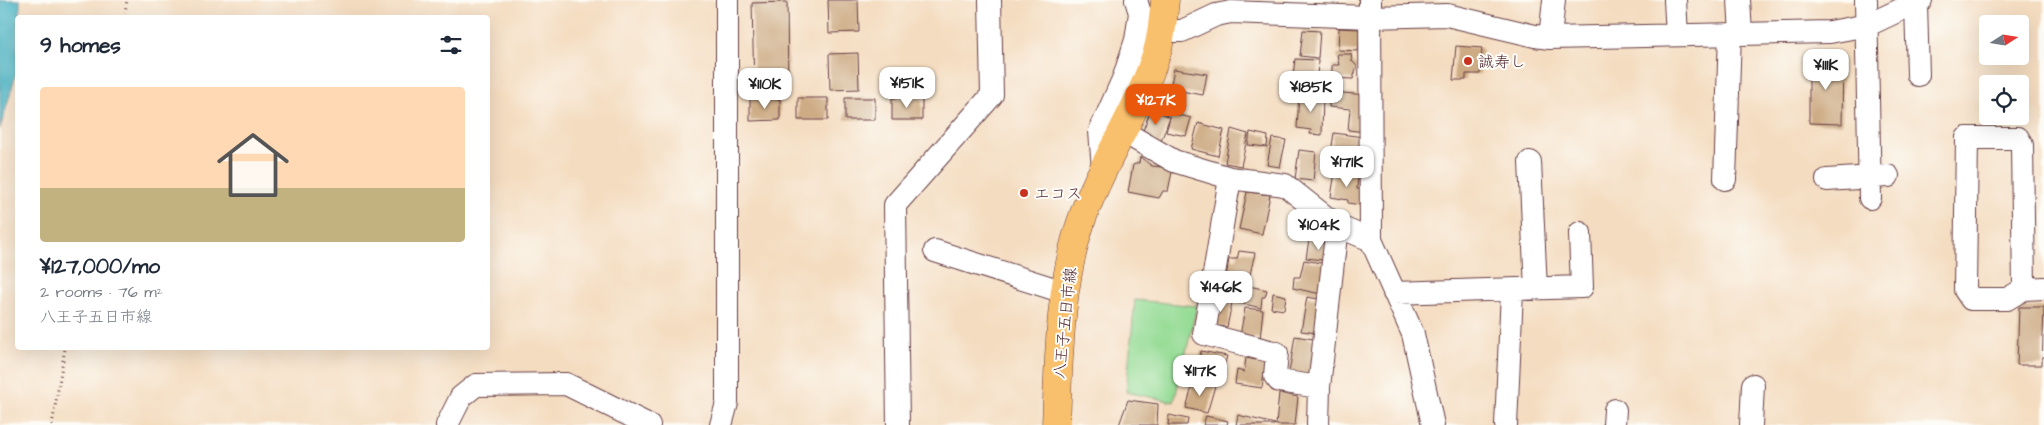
<!DOCTYPE html>
<meta charset="utf-8">
<style>
body{margin:0;font-family:"Architects Daughter","Klee One",sans-serif;background:#f6f6f7;color:#1f2937;height:100vh;display:flex;flex-direction:column;font-size:19px;white-space:nowrap}
*{box-sizing:border-box;margin:0}
p{font-size:16px;color:#747a83}
.icon{flex:none;width:28px;height:28px;fill:none;stroke:currentColor;stroke-width:2;stroke-linecap:round;stroke-linejoin:round}
.map{position:relative;flex:1;overflow:hidden}
.side{position:absolute;left:15px;top:15px;width:475px;height:335px;display:flex;flex-direction:column;background:#fff;border-radius:5px;box-shadow:0 5px 20px #0002}
.side>*{flex:none}
.needle{width:32px;rotate:78deg}
.buttons{position:absolute;left:1979px;top:15px;display:grid;gap:10px}
.buttons a{display:grid;place-items:center;width:50px;height:50px;border-radius:5px;background:#fff;box-shadow:0 5px 20px #0002;font-size:25px}
.price{position:absolute;translate:-50% -42px;padding:0 11px;border-radius:10px;background:#fff;color:#222;font-size:16px;line-height:32px;filter:drop-shadow(0 1px 2px #0008)}
.price::after{content:'';position:absolute;left:50%;top:30px;width:15px;height:11px;margin-left:-8px;background:inherit;clip-path:polygon(0 0,100% 0,50% 100%)}
.price.selected{background:#ea580c;color:#fff}
ul{padding:0;list-style:none}
li{display:grid;align-content:center;gap:10px;height:265px;padding:0 25px}
li+li{border-top:1px solid #e0e1e3}
li span{display:grid;place-items:center;height:155px;border-radius:5px;color:#555}
li>.icon{margin-inline-start:auto}
span .icon{width:90px;height:90px;fill:#fffc;stroke-width:1}
li b{font-size:21px}
h2{display:flex;justify-content:space-between;align-items:center;height:60px;padding:0 25px;font-size:21px}
.map>svg:first-child{display:block}
</style>
<div class="map">
<svg width="2044" height="425" viewBox="0 0 2044 425">
<rect width="100%" height="100%" fill="#fdfcf7"/>
<filter id="ink" filterUnits="userSpaceOnUse"><feTurbulence type="fractalNoise" baseFrequency=".02" numOctaves="2"/><feDisplacementMap in="SourceGraphic" scale="10" xChannelSelector="R" yChannelSelector="G"/><feConvolveMatrix kernelMatrix="1 2 1 2 8 2 1 2 1" color-interpolation-filters="sRGB"/></filter>
<filter id="wash" filterUnits="userSpaceOnUse"><feTurbulence type="fractalNoise" baseFrequency=".0096" numOctaves="4" result="noise"/><feDisplacementMap in="SourceGraphic" scale="20" xChannelSelector="R" yChannelSelector="G"/><feGaussianBlur stdDeviation="1.12" result="paint"/><feColorMatrix in="noise" values="0 0 0 0 0 0 0 0 0 0 0 0 0 0 0 0 0 1.4 0 .05"/><feComposite in="paint" operator="in"/></filter>
<g filter="url(#wash)">
<rect width="100%" height="100%" fill="#f4dcc0"/>
<path fill="#96dc96" stroke="#707e60" d="M 1135,300 L 1197,306 L 1174,402 L 1126,392 Z"/>
<path fill="#47b4c4" stroke="#486a78" d="M 0,0 L 20,0 L 20,17 L 18,18 L 17,70 L 0,129 Z"/>
<g id="blocks">
<path fill="#cdab84" d="M 828,0 L 858,0 L 859,32 L 829,33 Z
M 787,2 L 788,87 L 754,88 L 752,3 Z
M 1339,28 L 1361,29 L 1358,51 L 1338,50 Z
M 1303,30 L 1320,31 L 1318,58 L 1300,56 Z
M 1456,46 L 1482,48 L 1480,74 L 1466,74 L 1466,80 L 1453,80 Z
M 858,53 L 859,89 L 830,90 L 829,54 Z
M 1337,54 L 1351,54 L 1352,61 L 1357,66 L 1353,79 L 1332,78 L 1332,65 L 1339,65 Z
M 1295,59 L 1318,60 L 1317,79 L 1293,75 Z
M 1809,59 L 1843,60 L 1842,124 L 1809,123 Z
M 1174,69 L 1207,74 L 1203,95 L 1170,89 Z
M 1330,92 L 1368,95 L 1365,132 L 1348,130 L 1350,109 L 1329,107 Z
M 1299,94 L 1323,95 L 1322,135 L 1310,134 L 1311,130 L 1297,128 Z
M 798,98 L 828,98 L 828,120 L 798,120 Z
M 845,98 L 875,98 L 875,120 L 845,120 Z
M 892,98 L 922,98 L 922,120 L 892,120 Z
M 750,99 L 780,99 L 780,120 L 750,121 Z
M 1151,109 L 1170,117 L 1160,144 L 1141,136 Z
M 1171,113 L 1191,118 L 1186,136 L 1166,132 Z
M 1198,123 L 1224,130 L 1218,156 L 1191,149 Z
M 1231,129 L 1248,134 L 1241,166 L 1225,163 Z
M 1250,132 L 1268,136 L 1267,147 L 1248,145 Z
M 1334,133 L 1363,137 L 1361,155 L 1331,152 Z
M 1272,138 L 1286,140 L 1280,167 L 1267,165 Z
M 1299,150 L 1316,152 L 1313,181 L 1295,179 Z
M 1324,153 L 1353,156 L 1353,172 L 1324,169 Z
M 1140,157 L 1152,166 L 1162,167 L 1172,172 L 1168,191 L 1163,191 L 1159,198 L 1128,192 L 1133,165 L 1139,163 Z
M 1335,172 L 1358,173 L 1357,189 L 1362,190 L 1361,205 L 1348,203 L 1348,200 L 1331,197 Z
M 1247,192 L 1270,195 L 1262,234 L 1239,229 Z
M 1309,240 L 1332,244 L 1330,261 L 1306,258 Z
M 1239,251 L 1255,253 L 1248,283 L 1226,277 L 1229,259 L 1237,259 Z
M 1304,260 L 1326,264 L 1321,294 L 1293,288 L 1294,277 L 1300,277 Z
M 1240,284 L 1267,290 L 1265,297 L 1262,297 L 1261,308 L 1236,302 Z
M 1273,293 L 1286,296 L 1284,310 L 1271,308 Z
M 1307,297 L 1324,300 L 1318,333 L 1301,331 Z
M 1215,299 L 1232,303 L 1227,327 L 1212,325 Z
M 2019,307 L 2044,307 L 2042,365 L 2017,365 Z
M 1245,308 L 1263,310 L 1260,339 L 1240,336 Z
M 1295,336 L 1319,340 L 1312,379 L 1289,373 Z
M 1201,351 L 1227,356 L 1220,380 L 1196,371 Z
M 1258,356 L 1266,356 L 1262,388 L 1235,384 L 1237,370 L 1244,372 L 1246,358 L 1256,360 Z
M 1194,380 L 1215,386 L 1207,413 L 1186,408 Z
M 1279,393 L 1298,397 L 1295,425 L 1276,425 Z
M 1128,400 L 1158,404 L 1157,425 L 1119,425 Z
M 1169,415 L 1188,419 L 1187,425 L 1168,425 Z
M 1238,415 L 1275,424 L 1275,425 L 1236,425 Z
M 1206,416 L 1228,421 L 1227,425 L 1203,425 Z"/>
</g>
</g>
<g filter="url(#ink)">
<use href="#blocks" fill-opacity="0" stroke="#643b41" stroke-width="1"/>
<g fill="none" stroke-linecap="round" stroke-linejoin="round">
<defs>
<path id="minor" d="M 1370,0 L 1371,240 L 1413,334 L 1433,425
M 1675,0 L 1677,35
M 1739,0 L 1741,34
M 1866,0 L 1870,198
M 1916,3 L 1918,75
M 1162,31 L 1182,31 L 1216,15 L 1231,12 L 1370,17 L 1447,15 L 1535,36 L 1550,38 L 1830,32 L 1868,25 L 1921,0
M 1550,38 L 1554,0
M 1122,131 L 1174,161 L 1230,178
M 1530,162 L 1536,289
M 1103,169 L 1100,131 L 1124,77 L 1136,40 L 1140,13 L 1136,0
M 1725,179 L 1730,34
M 1827,180 L 1888,176
M 935,251 L 1064,292
M 2024,289 L 2022,145 L 2018,138 L 1967,138 L 1965,290 L 1971,299 L 2007,299 L 2024,289 L 2044,288
M 1394,293 L 1582,287 L 1580,233
M 1319,387 L 1337,226
M 447,425 L 461,397 L 476,385 L 566,384 L 649,425
M 721,425 L 727,403 L 727,0
M 898,425 L 895,205 L 992,95 L 990,0
M 1318,425 L 1319,387 L 1279,381 L 1275,376 L 1277,353 L 1204,334 L 1230,178 L 1285,185 L 1337,226 L 1371,240
M 1506,425 L 1512,291
M 1614,425 L 1615,410
M 1751,425 L 1753,385"/>
<path id="major" d="M 1056,425 C 1059,356 1059,285 1082,219 C 1102,161 1139,110 1157,52 C 1162,35 1163,18 1165,0"/>
</defs>
<use href="#minor" stroke="#643b41" stroke-width="24"/>
<use href="#major" stroke="#643b41" stroke-width="29"/>
<path stroke="#643b41" stroke-width="3" stroke-dasharray="1 4" stroke-linecap="butt" d="M 124,18 L 127,0
M 52,425 L 65,348"/>
<use href="#minor" stroke="#fff" stroke-width="22"/>
<use href="#major" stroke="#f8bf6c" stroke-width="28"/>
</g>
</g>
<g fill="#c8321e" stroke="#fdfcf7" stroke-width="2">
<circle cx="1468" cy="61" r="5"/>
<circle cx="1024" cy="193" r="5"/>
</g>
<g text-anchor="middle" stroke-width="4" stroke-linejoin="round" paint-order="stroke">
<g font-size="16" fill="#4a1f2b" stroke="#fdfcf7" text-anchor="start">
<text x="1478" y="67">誠寿し</text>
<text x="1034" y="199">エコス</text>
</g>
<g font-size="16" fill="#4a1f2b" stroke="#fdfcf7">
<text transform="translate(1064 323) rotate(-84)" y="6">八王子五日市線</text>
</g>
</g>
</svg>
<div class="buttons">
<a><svg class="needle" viewBox="-14 -14 28 28"><path d="M0-13l5 13h-10z" fill="#e53935"/><path d="M0 13l5-13h-10z" fill="#747a83"/></svg></a>
<a><svg class="icon" aria-label="locate" viewBox="0 0 24 24"><circle cx="12" cy="12" r="6"/><path d="M12 2v4M12 18v4M2 12h4M18 12h4"/></svg></a>
</div>
<b class="price" style="left:1826px;top:91px">¥111K</b>
<b class="price" style="left:907px;top:109px">¥151K</b>
<b class="price" style="left:765px;top:110px">¥110K</b>
<b class="price" style="left:1311px;top:113px">¥185K</b>
<b class="price selected" style="left:1156px;top:126px">¥127K</b>
<b class="price" style="left:1347px;top:188px">¥171K</b>
<b class="price" style="left:1319px;top:251px">¥104K</b>
<b class="price" style="left:1221px;top:313px">¥146K</b>
<b class="price" style="left:1200px;top:397px">¥117K</b>
<section class="side">
<h2>9 homes<svg class="icon" aria-label="filters" viewBox="0 0 24 24"><path d="M4 7h16M4 17h16"/><circle cx="9" cy="7" r="2"/><circle cx="15" cy="17" r="2"/></svg></h2>
<ul>
<li><span style="background:linear-gradient(#ffd9b3 65%,#c2b280 0)"><svg class="icon" aria-label="home" viewBox="0 0 24 24"><path d="M3 11l9-7 9 7M6 9v11h12V9"/></svg></span><div><b>¥127,000/mo</b><p>2 rooms · 76 m²</p><p>八王子五日市線</p></div></li>
</ul>
</section>
</div>
